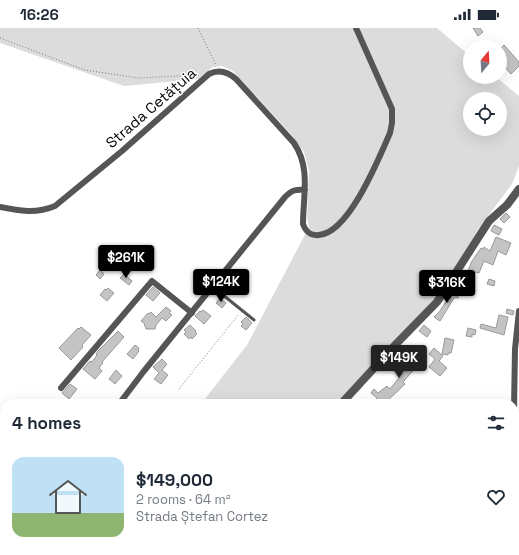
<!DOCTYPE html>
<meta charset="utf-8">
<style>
body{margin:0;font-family:"Space Grotesk",sans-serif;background:#f6f6f7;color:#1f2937;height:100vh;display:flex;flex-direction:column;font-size:15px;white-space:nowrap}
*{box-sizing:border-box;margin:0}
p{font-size:13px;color:#747a83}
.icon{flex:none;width:22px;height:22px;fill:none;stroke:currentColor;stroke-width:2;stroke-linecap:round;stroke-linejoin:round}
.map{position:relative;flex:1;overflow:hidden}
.details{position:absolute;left:0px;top:371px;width:519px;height:156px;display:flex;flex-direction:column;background:#fff;border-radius:16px 16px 0 0;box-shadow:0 4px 16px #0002}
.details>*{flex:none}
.needle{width:26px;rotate:18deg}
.fabs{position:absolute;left:463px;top:12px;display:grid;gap:8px}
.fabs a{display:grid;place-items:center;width:44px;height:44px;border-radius:50%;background:#fff;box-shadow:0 4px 16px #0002;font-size:20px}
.price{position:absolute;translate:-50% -34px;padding:0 9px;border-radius:4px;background:#000;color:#fff;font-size:13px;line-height:26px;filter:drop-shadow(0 1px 2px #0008)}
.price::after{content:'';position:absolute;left:50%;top:24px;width:12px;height:9px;margin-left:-6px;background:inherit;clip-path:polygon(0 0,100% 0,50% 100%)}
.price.active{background:#222;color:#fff}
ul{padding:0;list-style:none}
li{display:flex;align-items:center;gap:12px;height:100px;padding:0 12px}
li span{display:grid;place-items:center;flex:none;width:112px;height:80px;border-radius:12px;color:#555}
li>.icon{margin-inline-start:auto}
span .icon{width:48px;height:48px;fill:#fffc;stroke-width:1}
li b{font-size:17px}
h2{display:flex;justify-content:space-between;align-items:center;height:48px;padding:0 12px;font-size:17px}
.status{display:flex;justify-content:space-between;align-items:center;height:28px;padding:0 20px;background:#fff;direction:ltr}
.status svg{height:11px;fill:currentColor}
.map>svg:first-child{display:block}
</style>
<div class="status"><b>16:26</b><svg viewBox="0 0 49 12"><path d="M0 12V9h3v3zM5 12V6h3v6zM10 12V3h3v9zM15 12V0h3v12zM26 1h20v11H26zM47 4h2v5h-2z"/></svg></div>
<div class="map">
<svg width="519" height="527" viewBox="0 0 519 527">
<rect width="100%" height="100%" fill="#fff"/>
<path fill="#dcdcdc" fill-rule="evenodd" d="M 0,0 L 437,0 L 470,28 L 470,49 L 496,49 L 519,68 L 519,138 L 512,156 L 477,203 L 437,275 L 337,376 L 201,376 L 247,317 L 309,199 L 307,189 L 309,143 L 304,124 L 290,105 L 233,43 L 222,38 L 213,39 L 198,51 L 124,58 L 0,15 ZM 470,71 L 500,71 L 500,101 L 470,101 Z"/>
<path fill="#c4c4c4" stroke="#999" d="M 473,0 L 480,0 L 483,4 L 478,8 Z
M 504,17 L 519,34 L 519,38 L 511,46 L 500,34 L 500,21 Z
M 506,185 L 510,189 L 504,195 L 500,191 Z
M 494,197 L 502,201 L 499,207 L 491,203 Z
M 496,209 L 511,215 L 506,227 L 498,223 L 493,237 L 484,233 L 479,245 L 474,244 L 470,263 L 456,260 L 457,253 L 461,254 L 462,252 L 464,253 L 466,244 L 467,245 L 472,233 L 481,220 L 483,221 L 484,219 L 490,223 Z
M 118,222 L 121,225 L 120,226 L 132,236 L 126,244 L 114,234 L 109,239 L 105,236 Z
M 100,242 L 104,246 L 100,251 L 96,247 Z
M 124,246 L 132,253 L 129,257 L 120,250 Z
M 489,251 L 495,253 L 494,258 L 487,256 Z
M 153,259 L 160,265 L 153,273 L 146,267 Z
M 108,260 L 114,265 L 107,273 L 100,267 L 105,261 L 106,262 Z
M 452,260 L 459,262 L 458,270 L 454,270 L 440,293 L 434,289 L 440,283 L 447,272 L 450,274 Z
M 220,270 L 226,275 L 222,280 L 216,275 Z
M 166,279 L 171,283 L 169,285 L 172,287 L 166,293 L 162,290 L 156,297 L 155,301 L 146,301 L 144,295 L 141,293 L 148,285 L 149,286 L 151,284 L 156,289 Z
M 507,281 L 514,283 L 513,287 L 506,285 Z
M 203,282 L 211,288 L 204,296 L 195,288 L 200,283 L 201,284 Z
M 499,287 L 508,289 L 504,307 L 480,300 L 481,296 L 496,300 Z
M 246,289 L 252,295 L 246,302 L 241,298 L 243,296 L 241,294 Z
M 190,297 L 196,303 L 195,304 L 197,306 L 192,311 L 191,309 L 189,311 L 184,306 L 186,304 L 184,302 Z
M 424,297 L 431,303 L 427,309 L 419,303 Z
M 81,299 L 91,307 L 82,317 L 83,319 L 71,332 L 59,320 L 78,300 L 79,301 Z
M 468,300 L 476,302 L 475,307 L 472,306 L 472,309 L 466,308 Z
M 118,303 L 124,309 L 102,334 L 103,335 L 99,340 L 102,343 L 95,351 L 83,341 L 90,333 L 92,334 L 97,327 L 96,326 L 99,322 Z
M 445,310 L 454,312 L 451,325 L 448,325 L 448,327 L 442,326 Z
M 135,317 L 139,320 L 138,322 L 139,323 L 133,331 L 127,326 Z
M 416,320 L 426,328 L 403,354 L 405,356 L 384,376 L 371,376 L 377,370 L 371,365 L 374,361 L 378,365 L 387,358 L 390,361 L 402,346 L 399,344 L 413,328 L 410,326 Z
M 434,320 L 443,328 L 439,333 L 447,340 L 440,348 L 429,339 L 435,331 L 429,326 Z
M 162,331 L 167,336 L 162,342 L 168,347 L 161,356 L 154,351 L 159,345 L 153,339 Z
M 116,342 L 122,348 L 115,356 L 109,351 Z
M 70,356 L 77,361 L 69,371 L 62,365 Z
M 83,522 L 97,522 L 91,527 L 78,527 Z
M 181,522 L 195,522 L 197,525 L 195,527 L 185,527 Z"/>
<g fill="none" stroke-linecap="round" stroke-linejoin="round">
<path stroke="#777" stroke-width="1" stroke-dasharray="1 2" stroke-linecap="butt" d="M 198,0 L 216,37
M 0,10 L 85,42 L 138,50 L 199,47
M 179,361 L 239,286
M 352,522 L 353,527
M 455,522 L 455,527
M 403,527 L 408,522"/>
<path stroke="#555" stroke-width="3" d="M 213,259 L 254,292"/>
<path stroke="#555" stroke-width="6" d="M 0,179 C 19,183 36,186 55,178 L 122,123 L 209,46 C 219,41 228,44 236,51 L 294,115 C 311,140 303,168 303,196 C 306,204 310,208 319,207 C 349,205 379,130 390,105 L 392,95 L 392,81 L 356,0
M 61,360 L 152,253 L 192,285
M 119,376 L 144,343 L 285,169 C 292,162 296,161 305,162
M 514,382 L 515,321 L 519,283
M 0,455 L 5,450
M 0,486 L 5,484
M 0,518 L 5,513
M 41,527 L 47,522
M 110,527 L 117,522"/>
<path stroke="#555" stroke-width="8" d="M 341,376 L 397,315 L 437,274 L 489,193 L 507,177 L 519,161
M 209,527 L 213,522"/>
</g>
<g text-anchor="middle" stroke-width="3" stroke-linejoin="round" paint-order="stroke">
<g font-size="15" fill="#000" stroke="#fff">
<text transform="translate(151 80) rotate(-41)" y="5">Strada Cetățuia</text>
</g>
</g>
</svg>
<div class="fabs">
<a><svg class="needle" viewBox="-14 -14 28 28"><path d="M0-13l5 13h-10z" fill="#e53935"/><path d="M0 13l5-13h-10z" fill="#747a83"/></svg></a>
<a><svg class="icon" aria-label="locate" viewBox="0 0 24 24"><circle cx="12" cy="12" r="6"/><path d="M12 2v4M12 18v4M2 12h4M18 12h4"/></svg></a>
</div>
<b class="price" style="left:126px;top:251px">$261K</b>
<b class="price" style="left:221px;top:275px">$124K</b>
<b class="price" style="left:447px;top:276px">$316K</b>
<b class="price active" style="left:399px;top:351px">$149K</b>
<section class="details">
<h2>4 homes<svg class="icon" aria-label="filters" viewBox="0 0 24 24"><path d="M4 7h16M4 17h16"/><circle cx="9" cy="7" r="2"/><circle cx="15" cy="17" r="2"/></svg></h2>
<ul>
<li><span style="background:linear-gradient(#bfe0f5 70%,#8fb573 0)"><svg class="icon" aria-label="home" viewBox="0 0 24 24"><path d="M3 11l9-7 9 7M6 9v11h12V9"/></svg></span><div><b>$149,000</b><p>2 rooms · 64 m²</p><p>Strada Ștefan Cortez</p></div><svg class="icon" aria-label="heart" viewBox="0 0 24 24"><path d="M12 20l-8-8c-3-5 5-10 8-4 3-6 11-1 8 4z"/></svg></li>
</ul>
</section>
</div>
